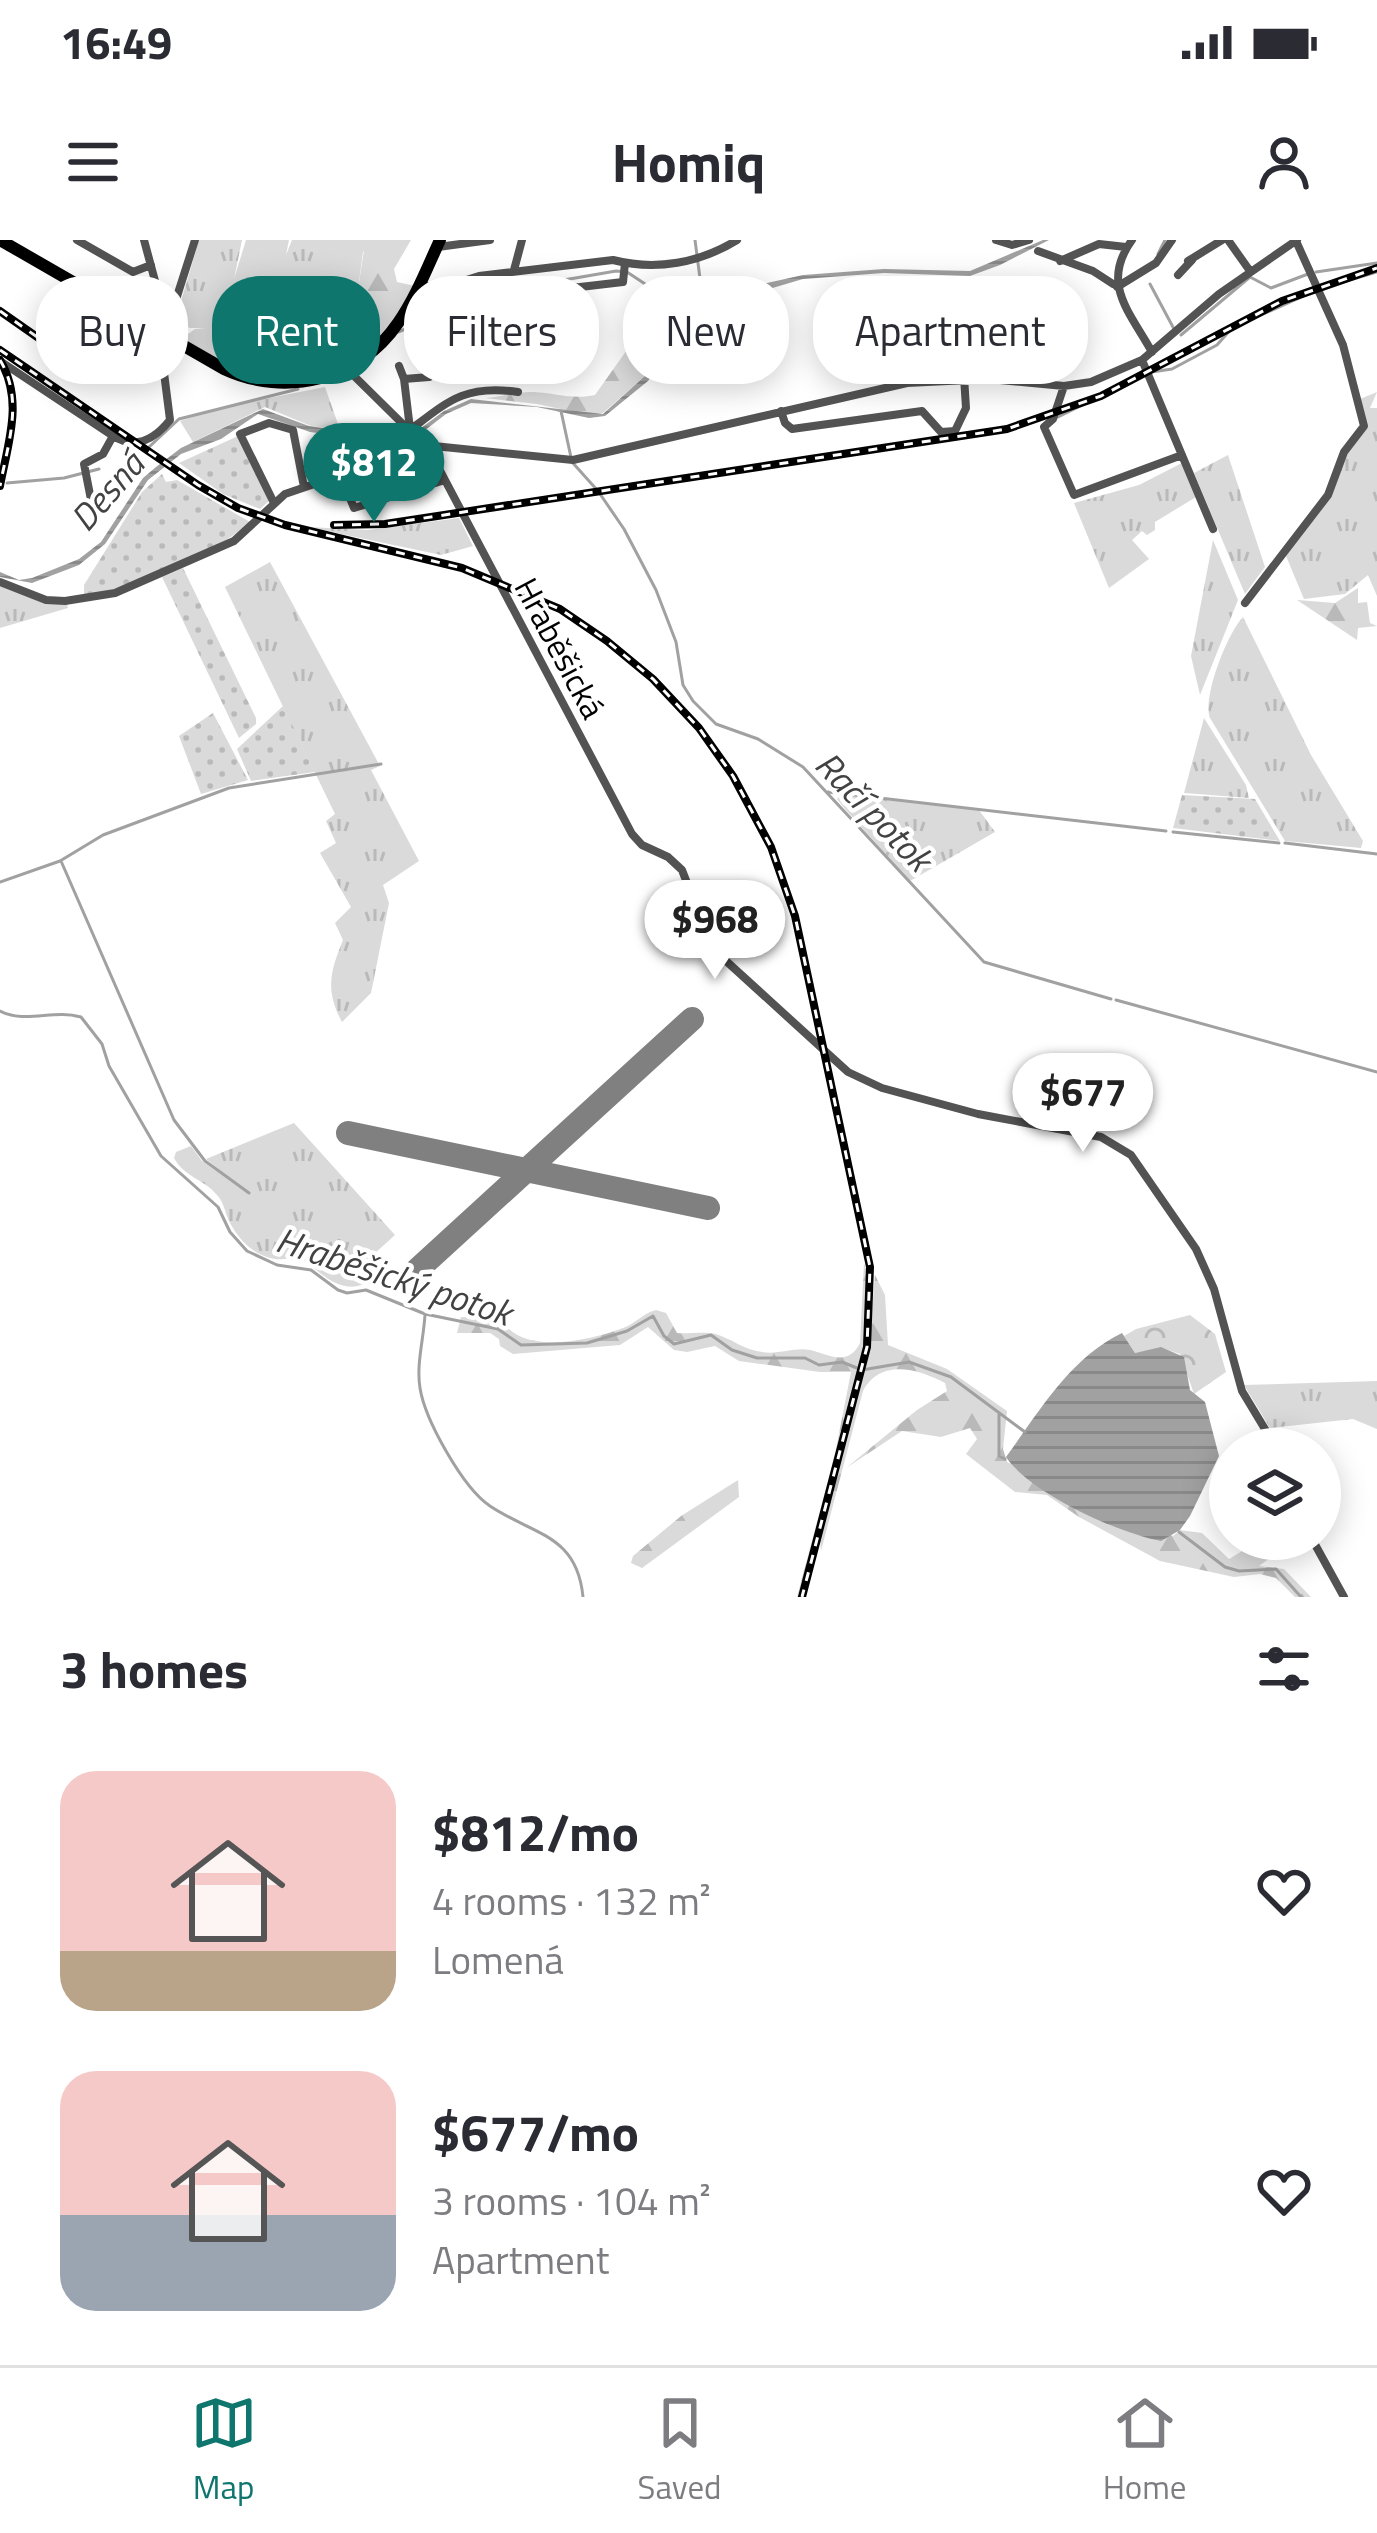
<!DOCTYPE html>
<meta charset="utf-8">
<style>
body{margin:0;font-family:"Titillium Web",sans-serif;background:#f7f7f7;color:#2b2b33;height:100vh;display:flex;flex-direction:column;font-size:45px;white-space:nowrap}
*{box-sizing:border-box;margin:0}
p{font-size:39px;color:#7c7c81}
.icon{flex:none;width:66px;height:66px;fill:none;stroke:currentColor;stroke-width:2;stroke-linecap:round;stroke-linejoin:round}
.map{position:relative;height:1357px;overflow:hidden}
.details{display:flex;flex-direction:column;background:#fff;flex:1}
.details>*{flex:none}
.guide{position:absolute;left:36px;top:36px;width:1305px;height:108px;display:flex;gap:24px}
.controls{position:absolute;left:1209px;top:1188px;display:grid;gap:24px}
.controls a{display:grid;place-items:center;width:132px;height:132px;border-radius:50%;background:#fff;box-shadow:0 6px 30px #0003;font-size:60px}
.price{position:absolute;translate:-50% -102px;padding:0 27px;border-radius:42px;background:#fff;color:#222;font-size:39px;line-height:78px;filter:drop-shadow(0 3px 6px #0008)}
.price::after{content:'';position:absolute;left:50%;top:72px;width:36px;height:27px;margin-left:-18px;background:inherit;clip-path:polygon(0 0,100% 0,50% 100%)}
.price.current{background:#0f766e;color:#fff}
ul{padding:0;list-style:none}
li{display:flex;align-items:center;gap:36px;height:300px;padding:0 60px}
li span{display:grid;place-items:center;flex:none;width:336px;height:240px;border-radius:36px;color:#555}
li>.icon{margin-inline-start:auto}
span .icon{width:144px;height:144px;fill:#fffc;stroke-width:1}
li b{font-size:51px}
h2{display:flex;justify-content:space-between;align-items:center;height:144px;padding:0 60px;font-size:51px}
.chip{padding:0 42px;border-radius:48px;background:#fff;box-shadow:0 6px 30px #0003;font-size:42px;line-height:108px}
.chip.current{background:#0f766e;color:#fff}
.status{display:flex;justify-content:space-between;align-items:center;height:84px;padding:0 60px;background:#fff;direction:ltr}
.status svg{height:33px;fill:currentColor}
header{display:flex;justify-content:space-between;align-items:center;height:156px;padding:0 60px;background:#fff;font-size:54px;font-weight:700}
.menu{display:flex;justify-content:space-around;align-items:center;height:168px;border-top:3px solid #e1e1e2;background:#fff;font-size:33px;color:#7c7c81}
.menu a{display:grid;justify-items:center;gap:6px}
.menu .current{color:#0f766e}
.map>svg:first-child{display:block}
</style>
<div class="status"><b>16:49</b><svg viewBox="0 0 49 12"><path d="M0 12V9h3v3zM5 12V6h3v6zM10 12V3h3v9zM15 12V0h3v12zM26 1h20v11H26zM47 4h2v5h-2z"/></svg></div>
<header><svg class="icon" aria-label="menu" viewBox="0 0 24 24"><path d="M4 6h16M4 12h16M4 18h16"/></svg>Homiq<svg class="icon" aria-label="person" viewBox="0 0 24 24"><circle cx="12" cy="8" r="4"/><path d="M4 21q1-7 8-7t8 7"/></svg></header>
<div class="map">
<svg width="1377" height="1357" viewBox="0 0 1377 1357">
<defs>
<pattern id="grass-tufts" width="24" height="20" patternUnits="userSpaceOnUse" patternTransform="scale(3)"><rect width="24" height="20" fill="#dadada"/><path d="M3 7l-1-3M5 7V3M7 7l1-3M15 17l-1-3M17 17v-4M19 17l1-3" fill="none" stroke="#b9b9b9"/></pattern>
<pattern id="forest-firs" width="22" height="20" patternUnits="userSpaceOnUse" patternTransform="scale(3)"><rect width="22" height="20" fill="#dadada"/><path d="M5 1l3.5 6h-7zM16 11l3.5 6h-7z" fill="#b9b9b9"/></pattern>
<pattern id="park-crowns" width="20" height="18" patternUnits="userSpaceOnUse" patternTransform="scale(3)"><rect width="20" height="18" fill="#dadada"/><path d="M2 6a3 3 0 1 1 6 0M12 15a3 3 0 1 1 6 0" fill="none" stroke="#b9b9b9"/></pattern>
<pattern id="garden-dots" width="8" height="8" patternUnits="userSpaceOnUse" patternTransform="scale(3)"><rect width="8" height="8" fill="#dadada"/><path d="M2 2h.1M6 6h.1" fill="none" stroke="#b9b9b9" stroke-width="1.8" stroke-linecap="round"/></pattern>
<pattern id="water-rules" width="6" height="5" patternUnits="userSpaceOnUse" patternTransform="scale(3)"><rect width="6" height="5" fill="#a1a1a1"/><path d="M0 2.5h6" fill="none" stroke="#898989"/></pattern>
</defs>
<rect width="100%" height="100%" fill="#fff"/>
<path fill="url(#grass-tufts)" d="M 199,0 L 242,0 L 234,39 L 246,0 L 289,0 L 286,15 L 292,0 L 377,0 L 363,12 L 357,57 L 337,72 L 332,70 L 325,57 L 319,57 L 266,67 L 240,85 L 222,88 L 190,88 L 181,84 L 177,75 Z
M 325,147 L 338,184 L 399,191 L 397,182 L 375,162 L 405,190 L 401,191 L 409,196 L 392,198 L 311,186 L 265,167 L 193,202 L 180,181 L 223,167 Z
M 1377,152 L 1370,168 L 1377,168 L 1377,356 L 1368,335 L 1345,354 L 1304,359 L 1286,316 L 1329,257 L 1340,223 L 1361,195 L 1360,159 Z
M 316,198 L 399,213 L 325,235 Z
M 1228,215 L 1265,327 L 1245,354 L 1194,233 Z
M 1182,223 L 1196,257 L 1155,282 L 1155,290 L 1147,295 L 1142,291 L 1132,300 L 1149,319 L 1109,348 L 1074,263 L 1139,245 Z
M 459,278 L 473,306 L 441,315 L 308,287 L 368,290 Z
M 1213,300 L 1238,360 L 1200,455 L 1191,416 Z
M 270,322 L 380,526 L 371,530 L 419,621 L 383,645 L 389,663 L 371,753 L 342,782 C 325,750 330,732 343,700 L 335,683 L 351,667 L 320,613 L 336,603 L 326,581 L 335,574 L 225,347 Z
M 0,345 L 67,364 L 68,368 L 0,388 Z
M 1243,377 L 1311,515 L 1363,601 L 1361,608 L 1285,601 L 1210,478 C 1202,457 1228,392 1243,377 Z
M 1204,478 L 1246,545 L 1249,558 L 1184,553 Z
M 842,555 L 979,570 L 995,592 L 910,641 L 845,569 L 837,559 Z
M 294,883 L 395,995 L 353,1033 L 353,1038 L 364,1044 C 338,1055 319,1030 298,1016 C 269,1027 243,1009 229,981 C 225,973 224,962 217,955 C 204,939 184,937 174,918 L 176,912 L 191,906 L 202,921 L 247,953 L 206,919 Z
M 1377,1141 L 1377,1189 L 1353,1179 L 1270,1188 L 1244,1145 Z"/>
<path fill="url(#forest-firs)" d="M 377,0 L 411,0 L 394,29 L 397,42 L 415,46 C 384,107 332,151 258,135 C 230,129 206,113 181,99 L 195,89 L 238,85 L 254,73 L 282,62 L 290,89 L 337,72 L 357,56 L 364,10 Z
M 641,65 L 668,79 L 680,105 L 603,173 L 589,175 L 537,164 L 485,158 C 501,157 520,151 534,152 C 555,153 574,160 595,155 L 641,90 L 632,68 Z
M 1358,348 L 1358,363 L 1367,362 L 1370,383 L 1377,386 L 1358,388 L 1357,400 L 1297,360 L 1335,363 Z
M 864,1023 C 886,1080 818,1290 800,1357 L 797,1357 L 835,1214 L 851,1132 L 820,1132 L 739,1121 L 715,1106 L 687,1112 L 674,1110 L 648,1087 L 620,1105 L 513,1114 L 500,1106 L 499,1099 L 490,1093 L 457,1093 L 461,1077 L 501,1079 C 521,1116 589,1101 623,1088 C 635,1084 643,1073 656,1070 L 666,1073 L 677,1093 C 689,1094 705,1091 716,1094 C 732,1099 744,1110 762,1112 C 778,1115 795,1107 810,1110 C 830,1115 848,1127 860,1103 Z
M 875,1035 L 885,1055 L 888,1105 L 947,1129 L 1007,1171 L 1003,1209 L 1007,1222 L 1173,1296 L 1180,1290 L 1202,1293 L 1229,1319 L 1262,1299 L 1296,1299 L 1259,1326 L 1284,1329 L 1311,1357 L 1295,1357 L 1276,1338 L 1260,1334 L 1234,1337 L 1160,1321 L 1079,1277 L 1047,1255 L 1015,1252 L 966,1214 L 977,1199 L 970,1188 L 941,1197 L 902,1191 L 846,1228 L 917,1170 L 947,1151 L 945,1143 C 918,1129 881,1118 863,1151 L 821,1311 L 820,1300 L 868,1115 Z
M 738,1240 L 739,1257 L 642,1328 L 631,1323 L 633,1316 L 681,1276 Z"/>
<path fill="url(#park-crowns)" d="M 1190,1075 L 1215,1094 L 1226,1132 L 1194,1154 L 1180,1114 L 1162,1108 L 1135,1113 L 1124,1096 L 1136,1089 Z"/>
<path fill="url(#garden-dots)" d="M 238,196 L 269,261 L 260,269 L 223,254 L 179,223 Z
M 162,234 L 166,242 L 177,240 L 250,282 C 213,316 134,347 84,356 L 84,345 L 142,252 Z
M 183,328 L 256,478 L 256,484 L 239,498 L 162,337 Z
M 283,466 L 315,532 L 251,541 L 237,509 Z
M 213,473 L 248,540 L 201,554 L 179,496 Z
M 1182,555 L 1255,559 L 1280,601 L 1173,588 Z"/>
<path fill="url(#water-rules)" d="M 1043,0 L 1049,0 L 1000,25 L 970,36 L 884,33 L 803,39 L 769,49 L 729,73 L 708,95 L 659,126 L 648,141 L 605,176 L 589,178 L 537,167 L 471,163 L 446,174 L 411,201 L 394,203 L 310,192 L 258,174 L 221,199 L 181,214 L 148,240 L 105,304 L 79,325 L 32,343 L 0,337 L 0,332 L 19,340 L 32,338 L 79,319 L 101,302 L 143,238 L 156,227 L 181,208 L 263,169 L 309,186 L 395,199 L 409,197 L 444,171 L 471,159 L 603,174 L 700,86 L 767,43 L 803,35 L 884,29 L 970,31 Z
M 1122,1093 L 1135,1113 L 1161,1107 L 1184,1117 L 1190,1150 L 1205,1162 L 1219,1216 L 1190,1276 L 1180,1290 L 1161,1301 C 1118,1293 1030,1253 1006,1217 C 1039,1172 1070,1118 1122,1093 Z"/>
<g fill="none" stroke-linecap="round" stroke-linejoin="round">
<path stroke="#a1a1a1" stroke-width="3" d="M 1158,14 L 1165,0
M 1316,32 L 1377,23
M 1150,44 L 1174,89
M 1323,48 L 1377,32
M 695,77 L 708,86
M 398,92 L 500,51 L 616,31 L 627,32 L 689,73
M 1181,95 L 1250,37 L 1271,48 L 1308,34
M 687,98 L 701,46 L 695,0
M 1152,132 L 1172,129 L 1217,105 L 1232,88 L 1317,50
M 561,171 L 572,222 L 598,251 L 624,289 L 656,350 L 676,402 L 683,445 L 693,461 L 716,484 L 758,499 L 803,527 L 984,722 L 1111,759
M 1058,177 L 1146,134
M 149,207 L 179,179 L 298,149
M 7,243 L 64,238 L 99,229
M 828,552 L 1166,591
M 1173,592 L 1279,603
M 1285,603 L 1377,614
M 61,621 L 174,880 L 205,921 L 249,953
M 0,642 L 60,621 L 103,595 L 229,548 L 381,524
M 1116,760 L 1377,832
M 0,771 C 25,784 54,769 81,777 L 102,804 L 109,826 L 161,916 L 218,967 L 230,992 L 247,1011 L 277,1025 L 311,1030 L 338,1050 L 347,1053 L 366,1050 L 425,1074 L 498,1089 L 521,1105 L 587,1103 L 627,1091 L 653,1076 L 664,1096 L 674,1104 L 711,1095 L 732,1110 L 757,1118 L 805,1118 L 819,1125 L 842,1122 L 862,1130 L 909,1122 L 951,1137 L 1025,1192
M 425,1074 C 424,1098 416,1124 420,1148 C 425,1180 463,1248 490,1266 C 533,1295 577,1294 583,1357
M 999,1173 L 999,1216 L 1005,1219
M 1179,1292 L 1225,1327 L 1239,1331 L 1276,1329 L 1301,1357"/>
<path stroke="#808080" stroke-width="24" d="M 348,893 L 708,968
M 417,1030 L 692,779"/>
<path stroke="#535353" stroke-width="8" d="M 77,0 L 133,32 L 151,25
M 144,0 L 165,78 L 172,72 L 195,0
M 996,0 L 1012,5 L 1029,0
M 1132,0 C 1100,44 1130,72 1152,112
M 1228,0 L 1250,31
M 438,7 L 490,0
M 1038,11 L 1093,31 L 1113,44
M 1060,21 L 1099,4 L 1126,7
M 1188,21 L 1222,0
M 514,30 L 522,0
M 1178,35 L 1192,20
M 421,45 L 441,48 L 479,36 L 613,20 C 656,31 700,23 737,0
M 1117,47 L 1156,23 L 1172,0
M 563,49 L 623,42 L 625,23
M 959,59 L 1027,57 L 1042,74 L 1041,78 L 960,82
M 850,85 L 898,74 L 930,89 L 960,87
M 1142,120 L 1213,289
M 0,121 L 113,196 C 135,210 155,199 170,180 L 162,117 L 166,98
M 399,126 L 404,139
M 347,129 L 424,205 L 573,220 L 907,143 L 989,139 L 1064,146 L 1091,142 L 1142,120 L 1219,54 L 1297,0
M 1064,146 L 1053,179 L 1044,187 L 1074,255 L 1182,215
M 781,171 L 785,183 L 792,189 L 922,171 L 941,192 L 955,191 L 966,168 L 958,43
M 410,189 L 404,139 L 429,137
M 410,190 C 448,161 466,144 518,152
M 427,206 L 632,594 L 642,605 L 668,617 L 682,630 L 708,698 L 725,720 L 848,832 L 882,848 L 978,874 L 1101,897 L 1131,915 L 1196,1009 L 1214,1049 L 1242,1151 L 1277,1209
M 340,234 L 354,268 L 445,240
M 273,261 L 240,194 L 269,183 L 293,190 L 304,247
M 94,275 L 84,224 L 103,214 L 113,196
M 0,342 L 46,360 L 65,361 L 115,353 L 234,301 L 285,254 L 411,211 L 421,204
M 1245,363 L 1328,255 L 1344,212 L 1364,186 L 1343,105 L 1296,1
M 1312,1299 L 1344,1357"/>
<path stroke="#000" stroke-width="12" d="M 0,0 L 224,129 C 286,158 359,140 398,83 C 416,57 427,28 440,0"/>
<defs>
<path id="rail" d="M 0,71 L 70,120
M 0,110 L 198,245 L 238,268 L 285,285 L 462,328 L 560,369 L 607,401 L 653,439 L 699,488 L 733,536 L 771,607 L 795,676 L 870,1027 L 867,1107 L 802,1357
M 0,120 C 24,160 8,203 0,246
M 334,285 L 385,284 L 1007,189 L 1101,156 L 1282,61 L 1377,28"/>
</defs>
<use href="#rail" stroke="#000" stroke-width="8"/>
<use href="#rail" stroke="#fff" stroke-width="3" stroke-dasharray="9" stroke-linecap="butt"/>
</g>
<g text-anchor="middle" stroke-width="9" stroke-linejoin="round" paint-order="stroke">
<g font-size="33" fill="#000" stroke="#fff">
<text transform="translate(560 408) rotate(62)" y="12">Hraběšická</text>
</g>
<g font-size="36" font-style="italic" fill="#424242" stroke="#fff">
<text transform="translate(107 251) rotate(-49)" y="13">Desná</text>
<text transform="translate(874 571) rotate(46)" y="13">Račí potok</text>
<text transform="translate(394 1036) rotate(18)" y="13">Hraběšický potok</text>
</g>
</g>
</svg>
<div class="controls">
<a><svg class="icon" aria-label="layers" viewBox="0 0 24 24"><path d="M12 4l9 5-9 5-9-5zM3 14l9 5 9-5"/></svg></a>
</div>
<b class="price current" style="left:374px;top:285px">$812</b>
<b class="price" style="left:715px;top:742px">$968</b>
<b class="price" style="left:1083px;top:915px">$677</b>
<div class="guide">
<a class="chip">Buy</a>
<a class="chip current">Rent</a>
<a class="chip">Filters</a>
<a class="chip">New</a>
<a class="chip">Apartment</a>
</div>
</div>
<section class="details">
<h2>3 homes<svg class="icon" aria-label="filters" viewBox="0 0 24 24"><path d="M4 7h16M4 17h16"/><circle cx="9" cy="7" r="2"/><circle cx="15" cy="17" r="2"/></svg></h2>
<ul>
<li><span style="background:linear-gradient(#f6c9c9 75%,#b9a48a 0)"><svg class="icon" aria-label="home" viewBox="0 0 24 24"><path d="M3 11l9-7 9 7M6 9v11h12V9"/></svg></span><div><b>$812/mo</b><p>4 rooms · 132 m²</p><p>Lomená</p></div><svg class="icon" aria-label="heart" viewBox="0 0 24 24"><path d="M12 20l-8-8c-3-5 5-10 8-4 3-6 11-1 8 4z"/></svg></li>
<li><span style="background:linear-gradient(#f6c9c9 60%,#9aa5b1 0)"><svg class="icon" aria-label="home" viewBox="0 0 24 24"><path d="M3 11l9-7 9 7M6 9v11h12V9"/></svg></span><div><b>$677/mo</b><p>3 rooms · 104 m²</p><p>Apartment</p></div><svg class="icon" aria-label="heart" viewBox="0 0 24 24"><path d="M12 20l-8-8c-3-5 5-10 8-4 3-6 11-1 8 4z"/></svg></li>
</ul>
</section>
<nav class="menu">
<a class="current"><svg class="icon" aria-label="map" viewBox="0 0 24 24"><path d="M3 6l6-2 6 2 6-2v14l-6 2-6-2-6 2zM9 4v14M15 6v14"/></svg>Map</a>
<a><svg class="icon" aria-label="saved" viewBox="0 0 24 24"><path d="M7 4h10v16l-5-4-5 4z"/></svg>Saved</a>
<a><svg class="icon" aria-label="home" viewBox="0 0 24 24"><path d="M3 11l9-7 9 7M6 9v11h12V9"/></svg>Home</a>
</nav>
